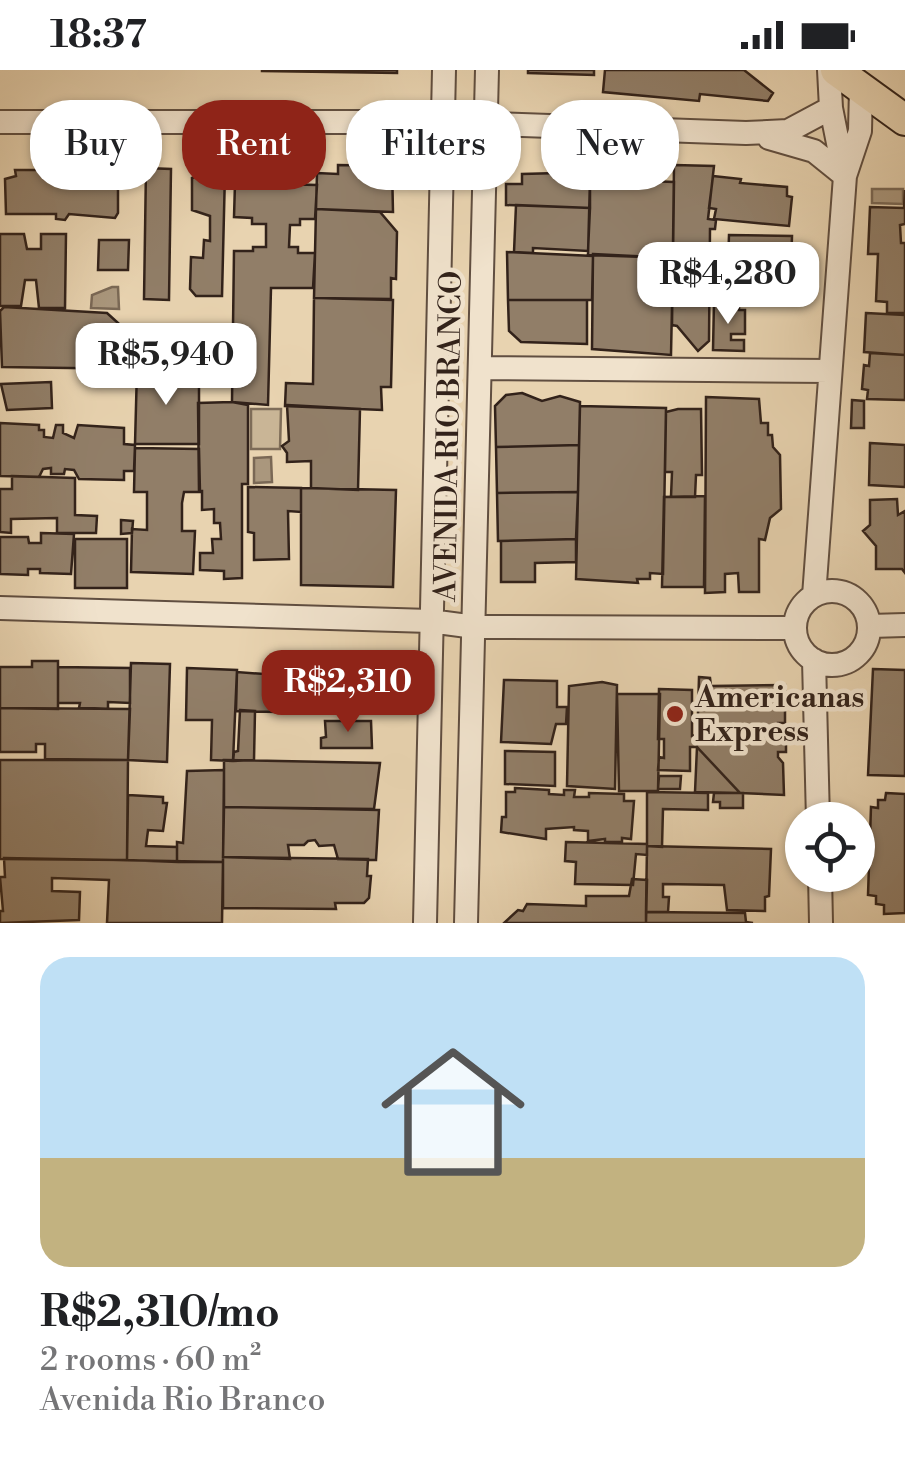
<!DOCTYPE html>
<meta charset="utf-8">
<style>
body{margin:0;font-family:"Libre Bodoni",serif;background:#f6f6f6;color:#202124;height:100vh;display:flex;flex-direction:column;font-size:38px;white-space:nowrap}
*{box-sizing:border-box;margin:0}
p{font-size:32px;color:#757577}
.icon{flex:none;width:55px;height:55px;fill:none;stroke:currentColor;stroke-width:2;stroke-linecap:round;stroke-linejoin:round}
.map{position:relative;height:853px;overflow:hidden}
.details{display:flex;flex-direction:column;background:#fff;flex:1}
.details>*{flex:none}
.banner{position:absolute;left:30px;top:30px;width:845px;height:90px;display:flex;gap:20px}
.fabs{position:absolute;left:785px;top:732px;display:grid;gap:20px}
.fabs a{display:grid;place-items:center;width:90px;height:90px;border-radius:50%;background:#fff;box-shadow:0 2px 8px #0004;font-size:50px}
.price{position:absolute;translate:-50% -85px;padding:0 22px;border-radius:20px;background:#fff;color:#222;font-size:32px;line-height:65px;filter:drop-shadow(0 2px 5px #0008)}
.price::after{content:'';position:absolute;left:50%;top:60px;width:30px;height:22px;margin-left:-15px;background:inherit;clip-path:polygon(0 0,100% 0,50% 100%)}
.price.on{background:#8f2418;color:#fff}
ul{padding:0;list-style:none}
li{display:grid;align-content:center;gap:20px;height:530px;padding:0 40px}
li span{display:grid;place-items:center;height:310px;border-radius:30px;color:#555}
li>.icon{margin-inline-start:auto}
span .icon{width:180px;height:180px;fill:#fffc;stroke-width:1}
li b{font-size:42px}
.tag{padding:0 35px;border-radius:40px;background:#fff;box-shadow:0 2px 8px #0004;font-size:35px;line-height:90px}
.tag.on{background:#8f2418;color:#fff}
.status{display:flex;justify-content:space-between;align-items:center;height:70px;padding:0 50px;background:#fff;direction:ltr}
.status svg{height:28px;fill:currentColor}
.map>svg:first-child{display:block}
</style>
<div class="status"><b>18:37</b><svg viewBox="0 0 49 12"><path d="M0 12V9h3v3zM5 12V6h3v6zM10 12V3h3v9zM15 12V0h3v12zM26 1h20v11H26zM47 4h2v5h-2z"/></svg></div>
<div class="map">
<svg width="905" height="853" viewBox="0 0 905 853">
<rect width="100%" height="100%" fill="#e8d3b0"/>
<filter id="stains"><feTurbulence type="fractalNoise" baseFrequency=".002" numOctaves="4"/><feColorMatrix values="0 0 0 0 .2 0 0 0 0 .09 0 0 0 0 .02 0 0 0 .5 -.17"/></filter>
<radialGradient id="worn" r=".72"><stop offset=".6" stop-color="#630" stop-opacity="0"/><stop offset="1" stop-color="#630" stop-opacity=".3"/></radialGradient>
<path fill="#c9b596" stroke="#7e6c58" stroke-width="2.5" d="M 251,339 L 281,339 L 280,379 L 251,379 Z"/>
<path fill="#aa977d" stroke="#7a6855" stroke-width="2.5" d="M 872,119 L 903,119 L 903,134 L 872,133 Z
M 112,217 L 118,217 L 119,239 L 91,238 L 92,225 Z
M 271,387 L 272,412 L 254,413 L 254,388 Z"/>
<path fill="#917e68" stroke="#32221a" stroke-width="2.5" d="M 262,0 L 397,0 L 397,3 L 262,1 Z
M 528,0 L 594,0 L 594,5 L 528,3 Z
M 605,0 L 744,0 L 773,23 L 768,31 L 700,24 L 699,31 L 603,22 Z
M 560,92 L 590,92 L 590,138 L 506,135 L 506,114 L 522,114 L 522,104 L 559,103 Z
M 338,95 L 392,96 L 393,142 L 316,139 L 317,103 L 338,104 Z
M 674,95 L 714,96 L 708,149 L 716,150 L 715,159 L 710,159 L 709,271 L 698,281 L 677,256 L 672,255 Z
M 146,98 L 171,99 L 169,230 L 144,229 Z
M 15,100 L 107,100 L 108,108 L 113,107 L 118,112 L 118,143 L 115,148 L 69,144 L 65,150 L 56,149 L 56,144 L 6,144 L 5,109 L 16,106 Z
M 209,102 L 225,102 L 222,226 L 196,226 L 190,219 L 191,187 L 203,188 L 204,170 L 210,171 L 210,146 L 192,140 L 192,108 Z
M 713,106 L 741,109 L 740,113 L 787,117 L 787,126 L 792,127 L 789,156 L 714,149 L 716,139 L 709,138 Z
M 590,109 L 674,112 L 673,188 L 588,185 Z
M 235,113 L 317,115 L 315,149 L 300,149 L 300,155 L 290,155 L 289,177 L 298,177 L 298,183 L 315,183 L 313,218 L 271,218 L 268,335 L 232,332 L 234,181 L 253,181 L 253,177 L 266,177 L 266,154 L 252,154 L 252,148 L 234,147 Z
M 905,120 L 905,154 L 900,155 L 901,173 L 905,173 L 905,243 L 887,243 L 887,232 L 876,231 L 878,184 L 868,184 L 870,137 L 904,138 Z
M 516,135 L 590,138 L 588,181 L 533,178 L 533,183 L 514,182 Z
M 316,139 L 380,142 L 397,162 L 396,209 L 391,208 L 391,229 L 314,228 Z
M 0,164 L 24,164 L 27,179 L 41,179 L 41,164 L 66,164 L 65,238 L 39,238 L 36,210 L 25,210 L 21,236 L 0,236 Z
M 729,165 L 792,166 L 790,228 L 727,226 Z
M 99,170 L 129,170 L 128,200 L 98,200 Z
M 507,182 L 593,186 L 592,230 L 508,230 Z
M 593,184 L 673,188 L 671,285 L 592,279 Z
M 314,228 L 393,230 L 391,317 L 381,317 L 382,340 L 285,336 L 286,313 L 313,314 Z
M 508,230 L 587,230 L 587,274 L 521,272 L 509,261 Z
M 714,232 L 739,233 L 739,240 L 745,240 L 745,264 L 731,264 L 731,270 L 744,270 L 744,281 L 713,280 Z
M 4,237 L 107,243 L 138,271 L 137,299 L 2,297 L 0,241 Z
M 866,243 L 905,245 L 905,285 L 864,282 Z
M 231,274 L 232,308 L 192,308 L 178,298 L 178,275 Z
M 870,283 L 905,285 L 905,330 L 867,329 L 868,320 L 862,319 L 864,295 L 869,296 Z
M 172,297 L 199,316 L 199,374 L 135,374 L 137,299 Z
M 51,312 L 52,338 L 7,340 L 1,314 Z
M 522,323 L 542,331 L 560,326 L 580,332 L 579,375 L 496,377 L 495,336 L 506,325 Z
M 706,327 L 759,329 L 761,353 L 768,353 L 768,365 L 772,365 L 773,377 L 780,385 L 781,439 L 770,448 L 765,470 L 759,469 L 759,522 L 739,522 L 738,503 L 725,504 L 725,522 L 705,523 Z
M 852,330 L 864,331 L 864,358 L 851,358 Z
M 232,332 L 248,335 L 248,414 L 242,414 L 242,508 L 224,509 L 224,501 L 200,500 L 200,483 L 213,483 L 212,469 L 221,469 L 220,453 L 214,453 L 214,439 L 202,440 L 202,421 L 199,421 L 198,333 Z
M 287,335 L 360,339 L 358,420 L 311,418 L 311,391 L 287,392 L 287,383 L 282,376 L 289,371 Z
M 580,336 L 666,338 L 663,504 L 650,503 L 650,509 L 637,509 L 638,513 L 576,509 Z
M 678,339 L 701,339 L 702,405 L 696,405 L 695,427 L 671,427 L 672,402 L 665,402 L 666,342 Z
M 0,353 L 39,355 L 39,360 L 44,360 L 44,367 L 53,368 L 56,355 L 63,355 L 63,363 L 74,368 L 78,355 L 124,358 L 124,374 L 135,375 L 134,401 L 124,401 L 124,410 L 79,409 L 74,400 L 65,399 L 64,404 L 51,404 L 51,398 L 43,399 L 39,407 L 0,406 Z
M 870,373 L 905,375 L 905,417 L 869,415 Z
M 579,375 L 578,422 L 497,423 L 496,377 Z
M 135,378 L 199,379 L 200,422 L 184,422 L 182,433 L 182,461 L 195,461 L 193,504 L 131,502 L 132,459 L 147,460 L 147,422 L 134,422 Z
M 12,406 L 75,408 L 75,445 L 97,446 L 96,463 L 57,463 L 57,448 L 11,449 L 11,463 L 0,462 L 0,419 L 12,419 Z
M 248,417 L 301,418 L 301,442 L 288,441 L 289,489 L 254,490 L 254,463 L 248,462 Z
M 301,418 L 396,420 L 393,517 L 301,515 Z
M 578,422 L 576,469 L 498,471 L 497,423 Z
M 705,426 L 704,517 L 662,517 L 664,427 Z
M 897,429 L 898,445 L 905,441 L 905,503 L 902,499 L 876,499 L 876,476 L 863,461 L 870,455 L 870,430 Z
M 121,450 L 133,451 L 132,463 L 121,464 Z
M 41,463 L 74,464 L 71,504 L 40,503 L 40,499 L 28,499 L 28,505 L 0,504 L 0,467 L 28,467 L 29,473 L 41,473 Z
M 75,469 L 127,469 L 127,518 L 75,518 Z
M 576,469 L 576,492 L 535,493 L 535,512 L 501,512 L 501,471 Z
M 32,591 L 58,591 L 58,639 L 0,638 L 0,597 L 32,597 Z
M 131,593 L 170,594 L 167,692 L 128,690 Z
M 58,597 L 130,598 L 130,633 L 108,632 L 108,639 L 79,638 L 80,633 L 58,633 Z
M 187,598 L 237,600 L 233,691 L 211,690 L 212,650 L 186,650 Z
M 873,599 L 905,600 L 905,706 L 868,705 Z
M 264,600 L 364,603 L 364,607 L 380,607 L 379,643 L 350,643 L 349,631 L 338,632 L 338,643 L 319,642 L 319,631 L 306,631 L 306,642 L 288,641 L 288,630 L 277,631 L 277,642 L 236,641 L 237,602 L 264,604 Z
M 699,607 L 710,608 L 711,616 L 785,615 L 785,653 L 778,653 L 778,663 L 786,664 L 786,682 L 778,682 L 778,687 L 783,693 L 784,725 L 740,723 L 697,677 Z
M 504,610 L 557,611 L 557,637 L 567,637 L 566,654 L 556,654 L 551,674 L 501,672 Z
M 602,612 L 617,615 L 615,719 L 567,716 L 569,616 Z
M 659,619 L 692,620 L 692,666 L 697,665 L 697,677 L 690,677 L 690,701 L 658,700 L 659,687 L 664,688 L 664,669 L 658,669 Z
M 617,624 L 660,624 L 658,721 L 619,721 Z
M 0,638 L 130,639 L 128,690 L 45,689 L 45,674 L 36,674 L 36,682 L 0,682 Z
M 240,640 L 255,641 L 254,690 L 233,691 L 234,682 L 238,681 Z
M 325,651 L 371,651 L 372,678 L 321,678 L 321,668 L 326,667 Z
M 697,677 L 740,723 L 695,722 Z
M 505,681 L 555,682 L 555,716 L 505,714 Z
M 0,690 L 128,690 L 127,790 L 0,789 Z
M 224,690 L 380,693 L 374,739 L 224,737 Z
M 224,700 L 223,792 L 177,792 L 177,772 L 183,773 L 187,701 Z
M 659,706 L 681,706 L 680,719 L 658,719 Z
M 515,718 L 549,720 L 549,724 L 564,725 L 564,720 L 575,720 L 574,727 L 589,727 L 589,723 L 624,724 L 624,731 L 634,731 L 631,769 L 622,768 L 622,772 L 605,772 L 605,769 L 588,771 L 588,761 L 574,760 L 574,757 L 546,759 L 546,769 L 501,762 L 502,747 L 506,747 L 506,722 L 515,722 Z
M 647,722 L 708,723 L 708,740 L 663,739 L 662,777 L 647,776 Z
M 714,723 L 743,723 L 743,738 L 720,738 L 720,732 L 713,732 Z
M 886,723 L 905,724 L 905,843 L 884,844 L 884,835 L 876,834 L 876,826 L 868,825 L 871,737 L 878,738 L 878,730 L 885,730 Z
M 128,725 L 163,727 L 163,733 L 167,733 L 163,761 L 148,760 L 146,776 L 177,777 L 177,792 L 127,790 Z
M 224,737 L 379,740 L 376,790 L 338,789 L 334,775 L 319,776 L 315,770 L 308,771 L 304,775 L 288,775 L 290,789 L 223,787 Z
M 566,772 L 647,774 L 647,785 L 636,784 L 633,815 L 575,814 L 576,792 L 565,791 Z
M 647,776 L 771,779 L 769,826 L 765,827 L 765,841 L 727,840 L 724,815 L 663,814 L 663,827 L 669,827 L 668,842 L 646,842 Z
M 223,787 L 368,789 L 367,806 L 371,806 L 369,828 L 364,833 L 335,833 L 336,839 L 223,838 Z
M 4,788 L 223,792 L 222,853 L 107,853 L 109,810 L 52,808 L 52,821 L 80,822 L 79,850 L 0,853 L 0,841 L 3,841 L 0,807 L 5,807 Z
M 632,809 L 647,810 L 646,853 L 504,853 L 518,840 L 523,841 L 527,834 L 586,836 L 586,826 L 629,826 Z
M 646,842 L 745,843 L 746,852 L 753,853 L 646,853 Z"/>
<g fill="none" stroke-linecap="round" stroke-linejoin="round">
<defs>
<path id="minor" d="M 829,0 L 831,38 L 844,103
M 0,52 L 442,52 L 746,63 L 788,61 L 831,38
M 769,68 L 814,81 L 845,106
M 481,298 L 830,301
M795 558a37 37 0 1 1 74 0a37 37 0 1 1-74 0Z
M 814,526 L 845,106 L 860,61 L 861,18
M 0,538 L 430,551 L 475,557 L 795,558
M 870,556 L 905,555
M 814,590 L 818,750
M 820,805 L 821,853
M 425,853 L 444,0
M 466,853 L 487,0"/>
<path id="major" d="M 836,0 L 905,50"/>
</defs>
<use href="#minor" stroke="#604e40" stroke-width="26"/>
<use href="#major" stroke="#32221a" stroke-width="34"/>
<use href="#minor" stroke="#f0e2cc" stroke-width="22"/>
<use href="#major" stroke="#e8d3b0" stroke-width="30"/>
</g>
<circle fill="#8f2418" stroke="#f0e2cc" stroke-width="4" cx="675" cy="644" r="10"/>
<g text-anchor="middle" stroke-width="9" stroke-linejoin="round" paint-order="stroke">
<g font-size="30" fill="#32221a" stroke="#f0e2cc">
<text transform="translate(448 366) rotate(-89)" y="10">AVENIDA RIO BRANCO</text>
</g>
<g font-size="30" font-weight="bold" fill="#32221a" stroke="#f0e2cc" text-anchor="start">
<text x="695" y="637">Americanas<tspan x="695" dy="34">Express</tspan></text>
</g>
</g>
<rect width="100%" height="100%" filter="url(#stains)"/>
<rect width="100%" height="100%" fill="url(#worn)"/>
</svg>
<div class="fabs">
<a><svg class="icon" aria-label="locate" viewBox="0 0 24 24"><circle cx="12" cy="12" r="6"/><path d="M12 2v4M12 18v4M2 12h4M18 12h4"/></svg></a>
</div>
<b class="price" style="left:728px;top:257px">R$4,280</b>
<b class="price" style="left:166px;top:338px">R$5,940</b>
<b class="price on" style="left:348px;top:665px">R$2,310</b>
<div class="banner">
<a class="tag">Buy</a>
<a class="tag on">Rent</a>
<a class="tag">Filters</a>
<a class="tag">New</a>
</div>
</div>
<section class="details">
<ul>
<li><span style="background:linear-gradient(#bfe0f5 65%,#c2b280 0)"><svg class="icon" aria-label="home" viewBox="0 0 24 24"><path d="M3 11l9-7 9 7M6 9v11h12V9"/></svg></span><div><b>R$2,310/mo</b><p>2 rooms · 60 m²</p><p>Avenida Rio Branco</p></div></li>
</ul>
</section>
